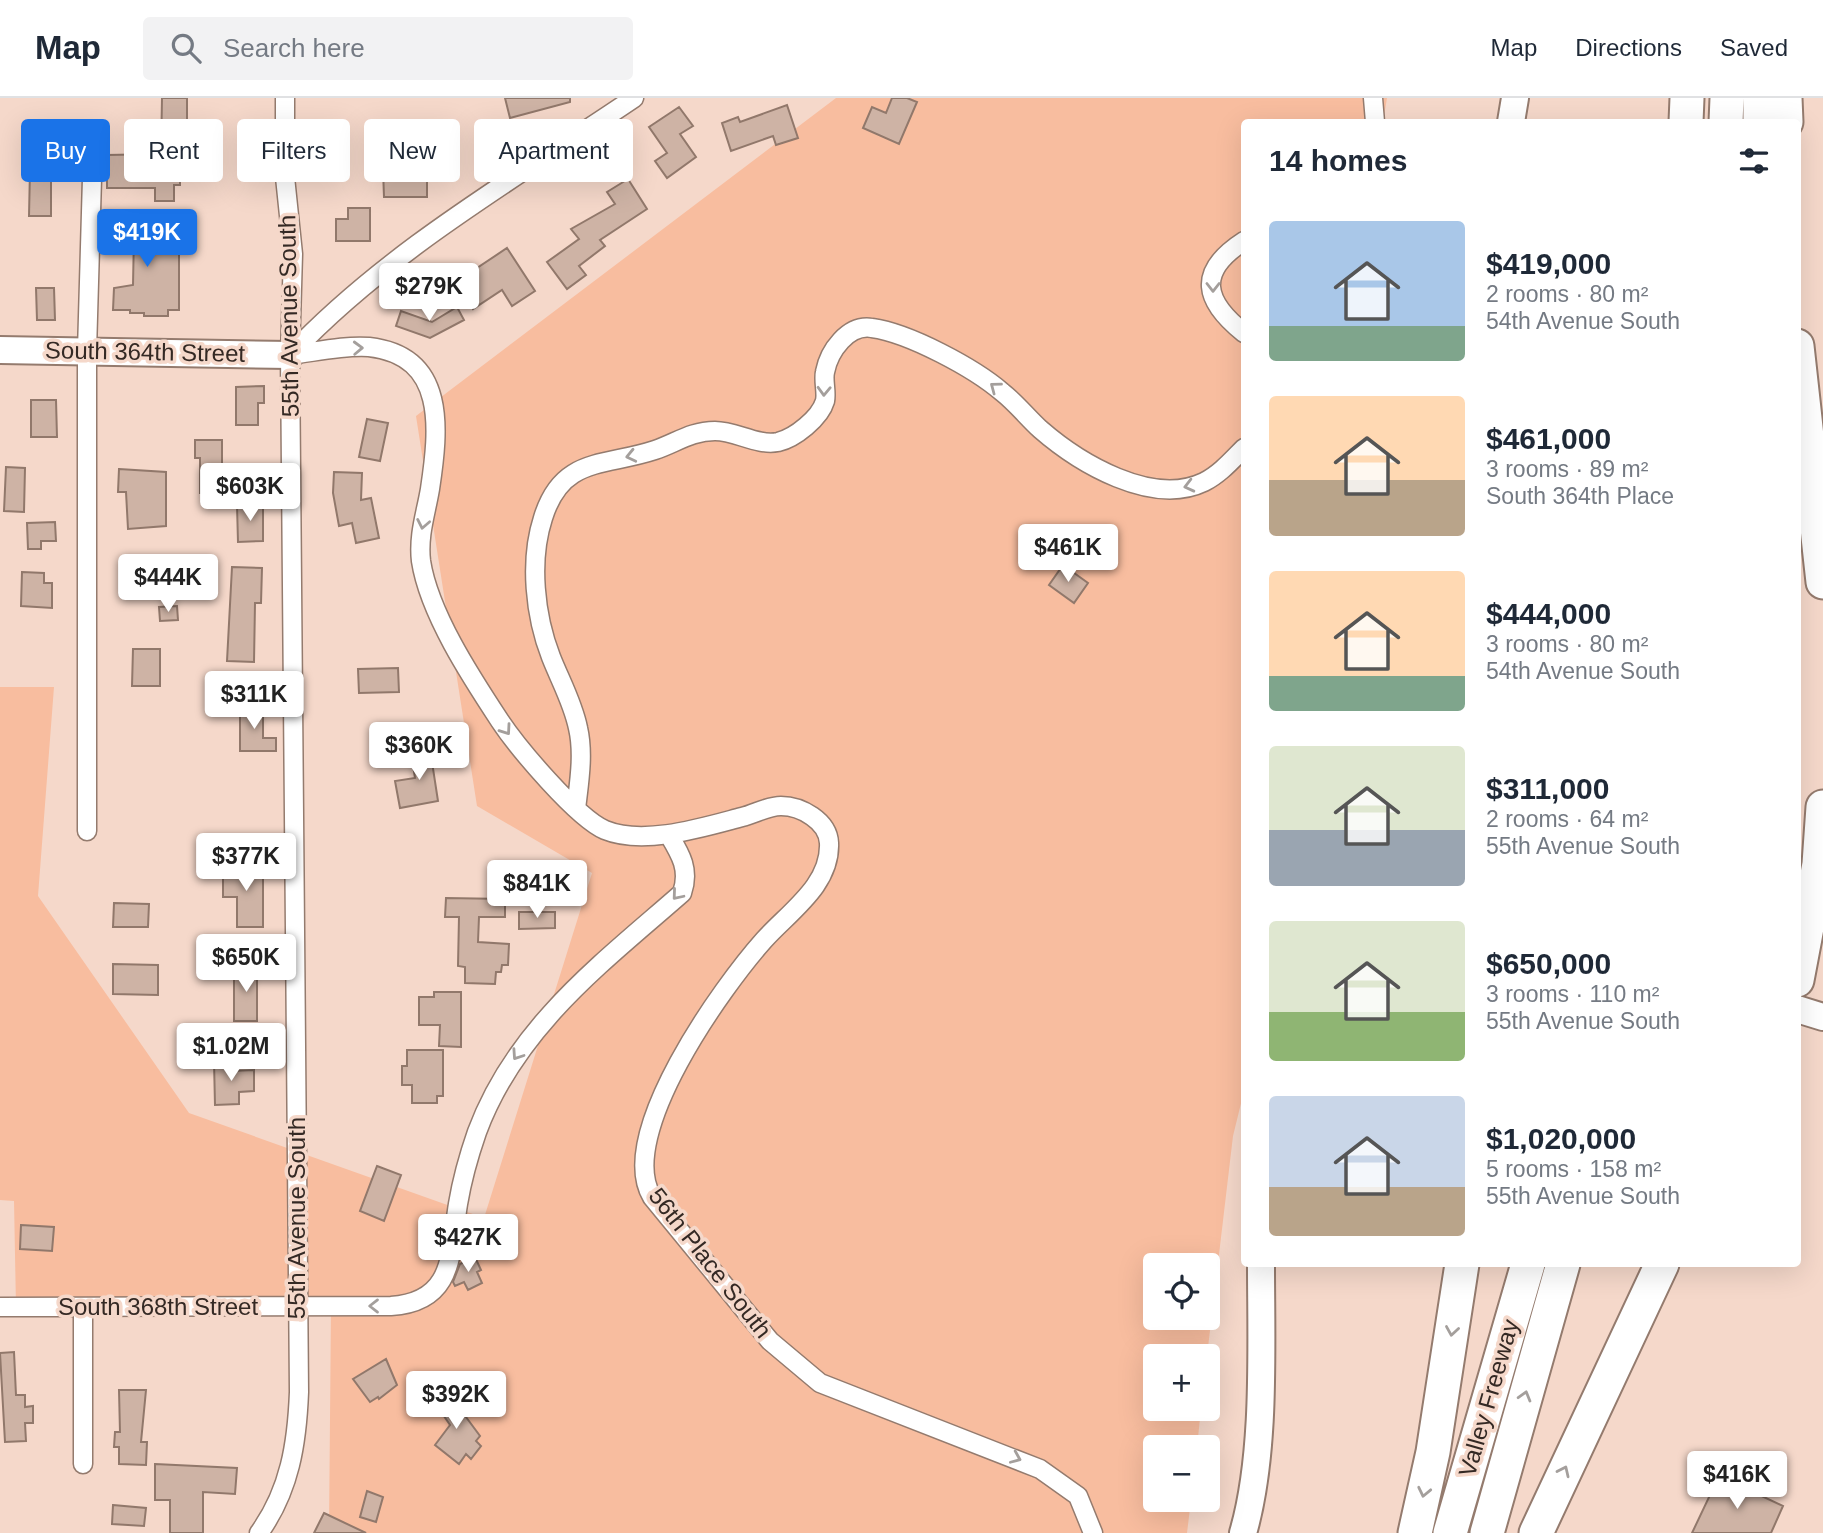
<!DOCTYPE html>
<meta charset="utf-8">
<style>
body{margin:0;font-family:Arial,sans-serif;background:#f2f2f3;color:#1f2937;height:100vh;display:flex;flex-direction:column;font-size:26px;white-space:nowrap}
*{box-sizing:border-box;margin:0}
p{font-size:23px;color:#747a83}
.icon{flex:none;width:38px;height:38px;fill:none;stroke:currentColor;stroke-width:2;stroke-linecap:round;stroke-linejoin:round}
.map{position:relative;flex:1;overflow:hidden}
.sheet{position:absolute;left:1241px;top:21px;width:560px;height:1148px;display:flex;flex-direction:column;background:#fff;border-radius:7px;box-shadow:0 7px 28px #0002}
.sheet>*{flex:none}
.hud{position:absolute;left:21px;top:21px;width:665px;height:63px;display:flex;gap:14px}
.controls{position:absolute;left:1143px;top:1155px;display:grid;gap:14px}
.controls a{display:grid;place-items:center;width:77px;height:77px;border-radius:7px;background:#fff;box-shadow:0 7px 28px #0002;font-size:35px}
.price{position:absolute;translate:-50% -60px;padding:0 16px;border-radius:7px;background:#fff;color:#222;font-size:23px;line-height:46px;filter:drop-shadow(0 2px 4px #0008)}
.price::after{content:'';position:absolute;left:50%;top:42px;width:21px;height:16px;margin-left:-10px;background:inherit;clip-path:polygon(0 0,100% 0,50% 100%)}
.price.selected{background:#1a73e8;color:#fff}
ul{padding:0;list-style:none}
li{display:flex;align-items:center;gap:21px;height:175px;padding:0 28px}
li span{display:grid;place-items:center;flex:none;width:196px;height:140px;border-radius:7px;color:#555}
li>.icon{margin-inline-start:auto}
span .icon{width:84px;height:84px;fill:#fffc;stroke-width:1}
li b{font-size:30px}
h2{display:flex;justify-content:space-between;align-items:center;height:84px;padding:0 28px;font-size:30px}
.pill{padding:0 24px;border-radius:7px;background:#fff;box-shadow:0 7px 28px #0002;font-size:24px;line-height:63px}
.pill.selected{background:#1a73e8;color:#fff}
header{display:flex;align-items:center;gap:42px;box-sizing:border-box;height:98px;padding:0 35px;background:#fff;border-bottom:2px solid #e0e1e3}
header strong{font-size:33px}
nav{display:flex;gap:38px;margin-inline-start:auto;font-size:24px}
.search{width:490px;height:63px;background:#f2f2f3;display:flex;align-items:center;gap:18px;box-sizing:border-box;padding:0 24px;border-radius:7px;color:#747a83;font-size:26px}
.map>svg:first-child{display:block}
</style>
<header>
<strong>Map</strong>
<div class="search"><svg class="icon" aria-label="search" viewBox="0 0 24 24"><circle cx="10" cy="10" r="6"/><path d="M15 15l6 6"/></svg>Search here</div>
<nav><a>Map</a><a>Directions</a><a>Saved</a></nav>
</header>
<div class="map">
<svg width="1823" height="1435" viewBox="0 0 1823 1435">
<rect width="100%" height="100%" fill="#f5d8ca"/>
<path fill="#f8bd9f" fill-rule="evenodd" d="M 836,0 L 1387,0 L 1383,24 L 1244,24 L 1244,993 L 1233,1038 L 1207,1258 L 1155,1258 L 1155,1311 L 1201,1311 L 1197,1349 L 1155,1349 L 1155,1402 L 1191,1402 L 1187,1435 L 329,1435 L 331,1208 L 16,1209 L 14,1103 L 0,1102 L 0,589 L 54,589 L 38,798 L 189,1015 L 484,1120 L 592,775 L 477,708 L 416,318 ZM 1155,1167 L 1208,1167 L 1208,1220 L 1155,1220 Z"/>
<path fill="#ceb3a5" stroke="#91786b" stroke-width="2" d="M 162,0 L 187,0 L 187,23 L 183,23 L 183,40 L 180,40 L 180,87 L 174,87 L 174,103 L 155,103 L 155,90 L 107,90 L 107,57 L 161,56 Z
M 505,0 L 570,0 L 570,4 L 510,20 Z
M 892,0 L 907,0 L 917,4 L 899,46 L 863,30 L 872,9 L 886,15 Z
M 787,7 L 798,40 L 776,47 L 773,38 L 731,53 L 722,25 L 738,19 L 740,24 Z
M 679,9 L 693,28 L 680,36 L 696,59 L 667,80 L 655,63 L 667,55 L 649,29 Z
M 75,26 L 75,44 L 58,45 L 58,27 Z
M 427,70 L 427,99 L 384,99 L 383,71 Z
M 30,72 L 51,73 L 51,118 L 29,118 Z
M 628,81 L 647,111 L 600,142 L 605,148 L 579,168 L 586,177 L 567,191 L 547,164 L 579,141 L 571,131 L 615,106 L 607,94 Z
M 348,110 L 370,110 L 370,143 L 336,143 L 336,121 L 348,121 Z
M 104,116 L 143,117 L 143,132 L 162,132 L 162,146 L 179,146 L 179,212 L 168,212 L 168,218 L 144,218 L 144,215 L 130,215 L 130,212 L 113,212 L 114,190 L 133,187 L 134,136 L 104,133 Z
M 507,150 L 535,193 L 512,208 L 502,192 L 473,211 L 456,184 Z
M 36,190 L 54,190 L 55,222 L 37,222 Z
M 457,209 L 464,222 L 430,240 L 396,228 L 401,213 L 432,224 Z
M 264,288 L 264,305 L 258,305 L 258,327 L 236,327 L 236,289 Z
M 31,302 L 56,302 L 57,339 L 31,339 Z
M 367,321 L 388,325 L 380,363 L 359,359 Z
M 195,342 L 222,342 L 222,395 L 200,395 L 200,360 L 195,360 Z
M 6,369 L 25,370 L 24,414 L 4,413 Z
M 119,371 L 166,374 L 166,428 L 128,431 L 126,394 L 118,394 Z
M 334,374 L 362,375 L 361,402 L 371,400 L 379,440 L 356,445 L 352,425 L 339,428 L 333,395 Z
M 263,406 L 263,443 L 238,444 L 237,407 Z
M 55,424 L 56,443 L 41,443 L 41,451 L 28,451 L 27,425 Z
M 1063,467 L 1088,485 L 1074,505 L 1049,487 Z
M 232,469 L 262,470 L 261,505 L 255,505 L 254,564 L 227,563 Z
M 22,474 L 44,475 L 44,485 L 52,485 L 52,510 L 21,508 Z
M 177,508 L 178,522 L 160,523 L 159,509 Z
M 133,551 L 160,551 L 160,588 L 132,588 Z
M 398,570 L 399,594 L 359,595 L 358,571 Z
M 240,609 L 263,610 L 263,640 L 276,640 L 276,653 L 240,653 Z
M 430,651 L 438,703 L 400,710 L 395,683 L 415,680 L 411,654 Z
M 223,768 L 263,768 L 263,829 L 237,829 L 237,799 L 223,799 Z
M 446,800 L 505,801 L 505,819 L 479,819 L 478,844 L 509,846 L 508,867 L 502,867 L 501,874 L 496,874 L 495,886 L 465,885 L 465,869 L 458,868 L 459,819 L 445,819 Z
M 114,805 L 149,806 L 148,829 L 113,829 Z
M 519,814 L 555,814 L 555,830 L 519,831 Z
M 113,866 L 158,867 L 158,897 L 113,896 Z
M 234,869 L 257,869 L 257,923 L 234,923 Z
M 434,894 L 461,894 L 461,949 L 439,948 L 440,927 L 419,927 L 419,899 L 434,899 Z
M 407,952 L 443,952 L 443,998 L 437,998 L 437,1005 L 412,1005 L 412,987 L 402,987 L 402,968 L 407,968 Z
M 214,963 L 232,963 L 232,973 L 254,972 L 254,993 L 239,994 L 239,1006 L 215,1007 Z
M 377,1068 L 401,1077 L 384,1123 L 360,1113 Z
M 21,1127 L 54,1129 L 52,1153 L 20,1151 Z
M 475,1159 L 481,1172 L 477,1174 L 482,1185 L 468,1192 L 464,1184 L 455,1188 L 453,1184 L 460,1166 Z
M 14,1254 L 16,1297 L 25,1297 L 25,1309 L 33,1308 L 33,1325 L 25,1325 L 26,1343 L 5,1344 L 0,1255 Z
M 386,1261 L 397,1287 L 379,1301 L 378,1299 L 370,1304 L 353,1281 Z
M 119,1292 L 146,1292 L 141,1344 L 147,1344 L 146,1367 L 119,1366 L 119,1349 L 114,1349 L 115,1334 L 120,1334 Z
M 446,1292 L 480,1338 L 476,1343 L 481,1348 L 471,1361 L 466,1356 L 459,1366 L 435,1347 L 450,1327 L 433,1302 Z
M 155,1366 L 237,1370 L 235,1396 L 203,1394 L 203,1435 L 170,1435 L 170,1402 L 155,1402 Z
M 1719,1378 L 1783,1408 L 1771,1435 L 1692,1435 Z
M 367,1393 L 383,1399 L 376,1424 L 360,1419 Z
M 113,1407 L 146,1410 L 144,1428 L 112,1426 Z
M 324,1415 L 366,1435 L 314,1435 Z"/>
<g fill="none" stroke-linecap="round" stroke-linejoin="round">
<defs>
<path id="street" d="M 1373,0 L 1375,24
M 1244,143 C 1196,174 1204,203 1244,235
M 290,257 C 315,254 344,247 369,249 C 447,258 439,331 430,391 C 426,415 418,437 421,463 C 429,515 471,579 500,623 C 518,650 577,720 605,732 C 644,748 704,729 742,719 C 755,716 767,708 781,708 C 801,708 828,723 829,745 C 831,787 789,814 764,842 C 723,888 615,1037 652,1099 L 770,1243 L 820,1285 L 1040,1371 L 1078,1398 L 1093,1435
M 290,257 C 388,153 516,80 634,0
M 576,711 C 579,685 584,656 578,630 C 573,605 560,582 551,559 C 535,518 529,463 543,420 C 562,358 604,369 655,352 C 676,345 691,333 715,333 C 736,333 757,348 778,344 C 795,340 820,320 825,303 C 827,294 823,283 825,274 C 829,253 848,226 872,230 C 909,235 974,270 1002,294 C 1016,305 1027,319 1040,331 C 1079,365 1152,409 1204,384 C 1220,376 1232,362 1244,350
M 87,733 L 87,253 L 92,80
M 0,1209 L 391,1208 C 455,1204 450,1155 458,1106 C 462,1082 469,1057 477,1034 C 516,929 601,866 682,795 C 690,772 681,757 669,737
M 83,1209 L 83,1366
M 259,1435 C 290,1392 297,1345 299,1294 L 290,257 L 293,156 L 285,79 L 285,0"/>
<path id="secondary" d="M 1511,24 L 1515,0
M 0,252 L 290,257
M 1797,911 L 1823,919
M 1243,1435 C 1266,1356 1261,1249 1261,1166"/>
<path id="highway" d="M 1785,0 L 1786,24
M 1686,24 L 1687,0
M 1726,24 L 1727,0
M 1760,24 L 1760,0
M 1797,248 L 1823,484
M 1797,882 L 1819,766 L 1823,709
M 1415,1435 L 1433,1354 L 1462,1166
M 1450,1435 L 1528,1166
M 1487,1435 L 1563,1166
M 1536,1435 L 1662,1166"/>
</defs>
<use href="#street" stroke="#947b6e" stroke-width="21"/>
<use href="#secondary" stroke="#947b6e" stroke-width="30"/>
<use href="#highway" stroke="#947b6e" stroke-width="37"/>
<use href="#street" stroke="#fff" stroke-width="18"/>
<use href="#secondary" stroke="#fff" stroke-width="26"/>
<use href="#highway" stroke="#fff" stroke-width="33"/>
</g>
<defs><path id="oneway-chevron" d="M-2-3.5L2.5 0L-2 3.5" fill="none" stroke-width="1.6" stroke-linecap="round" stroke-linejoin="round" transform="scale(1.75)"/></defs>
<g stroke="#a49f9c">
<use href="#oneway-chevron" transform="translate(1213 189) rotate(90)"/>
<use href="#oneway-chevron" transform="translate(358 250) rotate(-2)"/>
<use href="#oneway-chevron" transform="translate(995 289) rotate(-143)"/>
<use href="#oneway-chevron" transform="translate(824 293) rotate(92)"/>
<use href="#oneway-chevron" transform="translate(631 358) rotate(167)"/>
<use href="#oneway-chevron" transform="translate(1189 388) rotate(166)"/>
<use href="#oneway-chevron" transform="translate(423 426) rotate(101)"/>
<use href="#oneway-chevron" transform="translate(506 632) rotate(55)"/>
<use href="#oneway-chevron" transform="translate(677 797) rotate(130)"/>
<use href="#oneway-chevron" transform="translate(517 957) rotate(124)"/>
<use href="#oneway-chevron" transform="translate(374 1208) rotate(180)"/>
<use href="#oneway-chevron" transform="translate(1452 1233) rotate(99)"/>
<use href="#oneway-chevron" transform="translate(1525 1298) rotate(-74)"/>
<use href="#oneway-chevron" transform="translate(1016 1360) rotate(23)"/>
<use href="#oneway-chevron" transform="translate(1564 1373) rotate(-65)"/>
<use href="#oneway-chevron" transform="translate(1424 1394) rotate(102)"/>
</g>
<g text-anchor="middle" stroke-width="7" stroke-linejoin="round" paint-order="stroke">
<g font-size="24" fill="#342924" stroke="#f5d8ca">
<text transform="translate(289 218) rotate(-91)" y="8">55th Avenue South</text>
<text transform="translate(145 254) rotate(1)" y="8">South 364th Street</text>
<text transform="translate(297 1120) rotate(-90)" y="8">55th Avenue South</text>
<text transform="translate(710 1165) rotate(52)" y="8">56th Place South</text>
<text x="158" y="1217">South 368th Street</text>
<text transform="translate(1489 1300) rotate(-74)" y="8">Valley Freeway</text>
</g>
</g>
</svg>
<div class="controls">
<a><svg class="icon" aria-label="locate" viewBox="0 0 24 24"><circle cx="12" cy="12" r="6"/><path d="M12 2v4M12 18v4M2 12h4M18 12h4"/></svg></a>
<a>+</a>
<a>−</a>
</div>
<b class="price selected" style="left:147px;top:171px">$419K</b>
<b class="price" style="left:429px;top:225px">$279K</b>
<b class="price" style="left:250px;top:425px">$603K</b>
<b class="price" style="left:1068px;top:486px">$461K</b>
<b class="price" style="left:168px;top:516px">$444K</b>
<b class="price" style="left:254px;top:633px">$311K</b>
<b class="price" style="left:419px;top:684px">$360K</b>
<b class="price" style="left:246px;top:795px">$377K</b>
<b class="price" style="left:537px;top:822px">$841K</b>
<b class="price" style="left:246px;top:896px">$650K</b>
<b class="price" style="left:231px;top:985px">$1.02M</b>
<b class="price" style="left:468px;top:1176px">$427K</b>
<b class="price" style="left:456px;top:1333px">$392K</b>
<b class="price" style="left:1737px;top:1413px">$416K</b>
<div class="hud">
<a class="pill selected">Buy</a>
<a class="pill">Rent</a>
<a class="pill">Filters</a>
<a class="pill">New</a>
<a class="pill">Apartment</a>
</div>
<section class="sheet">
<h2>14 homes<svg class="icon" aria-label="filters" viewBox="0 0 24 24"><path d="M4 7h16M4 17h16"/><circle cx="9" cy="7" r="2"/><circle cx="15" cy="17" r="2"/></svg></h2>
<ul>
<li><span style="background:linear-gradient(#a9c7e8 75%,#7fa58c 0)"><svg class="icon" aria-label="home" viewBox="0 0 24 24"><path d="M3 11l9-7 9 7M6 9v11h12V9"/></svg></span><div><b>$419,000</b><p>2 rooms · 80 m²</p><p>54th Avenue South</p></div></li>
<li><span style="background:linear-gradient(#ffd9b3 60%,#b9a48a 0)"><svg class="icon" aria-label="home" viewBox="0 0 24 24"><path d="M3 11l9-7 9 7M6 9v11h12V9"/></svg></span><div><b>$461,000</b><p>3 rooms · 89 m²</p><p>South 364th Place</p></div></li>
<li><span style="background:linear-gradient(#ffd9b3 75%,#7fa58c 0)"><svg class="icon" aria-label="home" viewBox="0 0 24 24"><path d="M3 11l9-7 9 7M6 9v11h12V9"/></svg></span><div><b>$444,000</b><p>3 rooms · 80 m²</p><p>54th Avenue South</p></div></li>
<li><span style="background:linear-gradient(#dfe7d0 60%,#9aa5b1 0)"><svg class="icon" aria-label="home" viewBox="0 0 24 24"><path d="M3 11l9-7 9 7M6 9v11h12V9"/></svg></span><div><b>$311,000</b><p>2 rooms · 64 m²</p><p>55th Avenue South</p></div></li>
<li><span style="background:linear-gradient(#dfe7d0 65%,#8fb573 0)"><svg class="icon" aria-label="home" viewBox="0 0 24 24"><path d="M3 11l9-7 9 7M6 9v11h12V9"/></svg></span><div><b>$650,000</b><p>3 rooms · 110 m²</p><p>55th Avenue South</p></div></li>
<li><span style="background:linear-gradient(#c9d6e8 65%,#b9a48a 0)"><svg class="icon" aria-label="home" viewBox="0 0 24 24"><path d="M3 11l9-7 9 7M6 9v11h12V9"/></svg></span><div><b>$1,020,000</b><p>5 rooms · 158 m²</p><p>55th Avenue South</p></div></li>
</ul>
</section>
</div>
